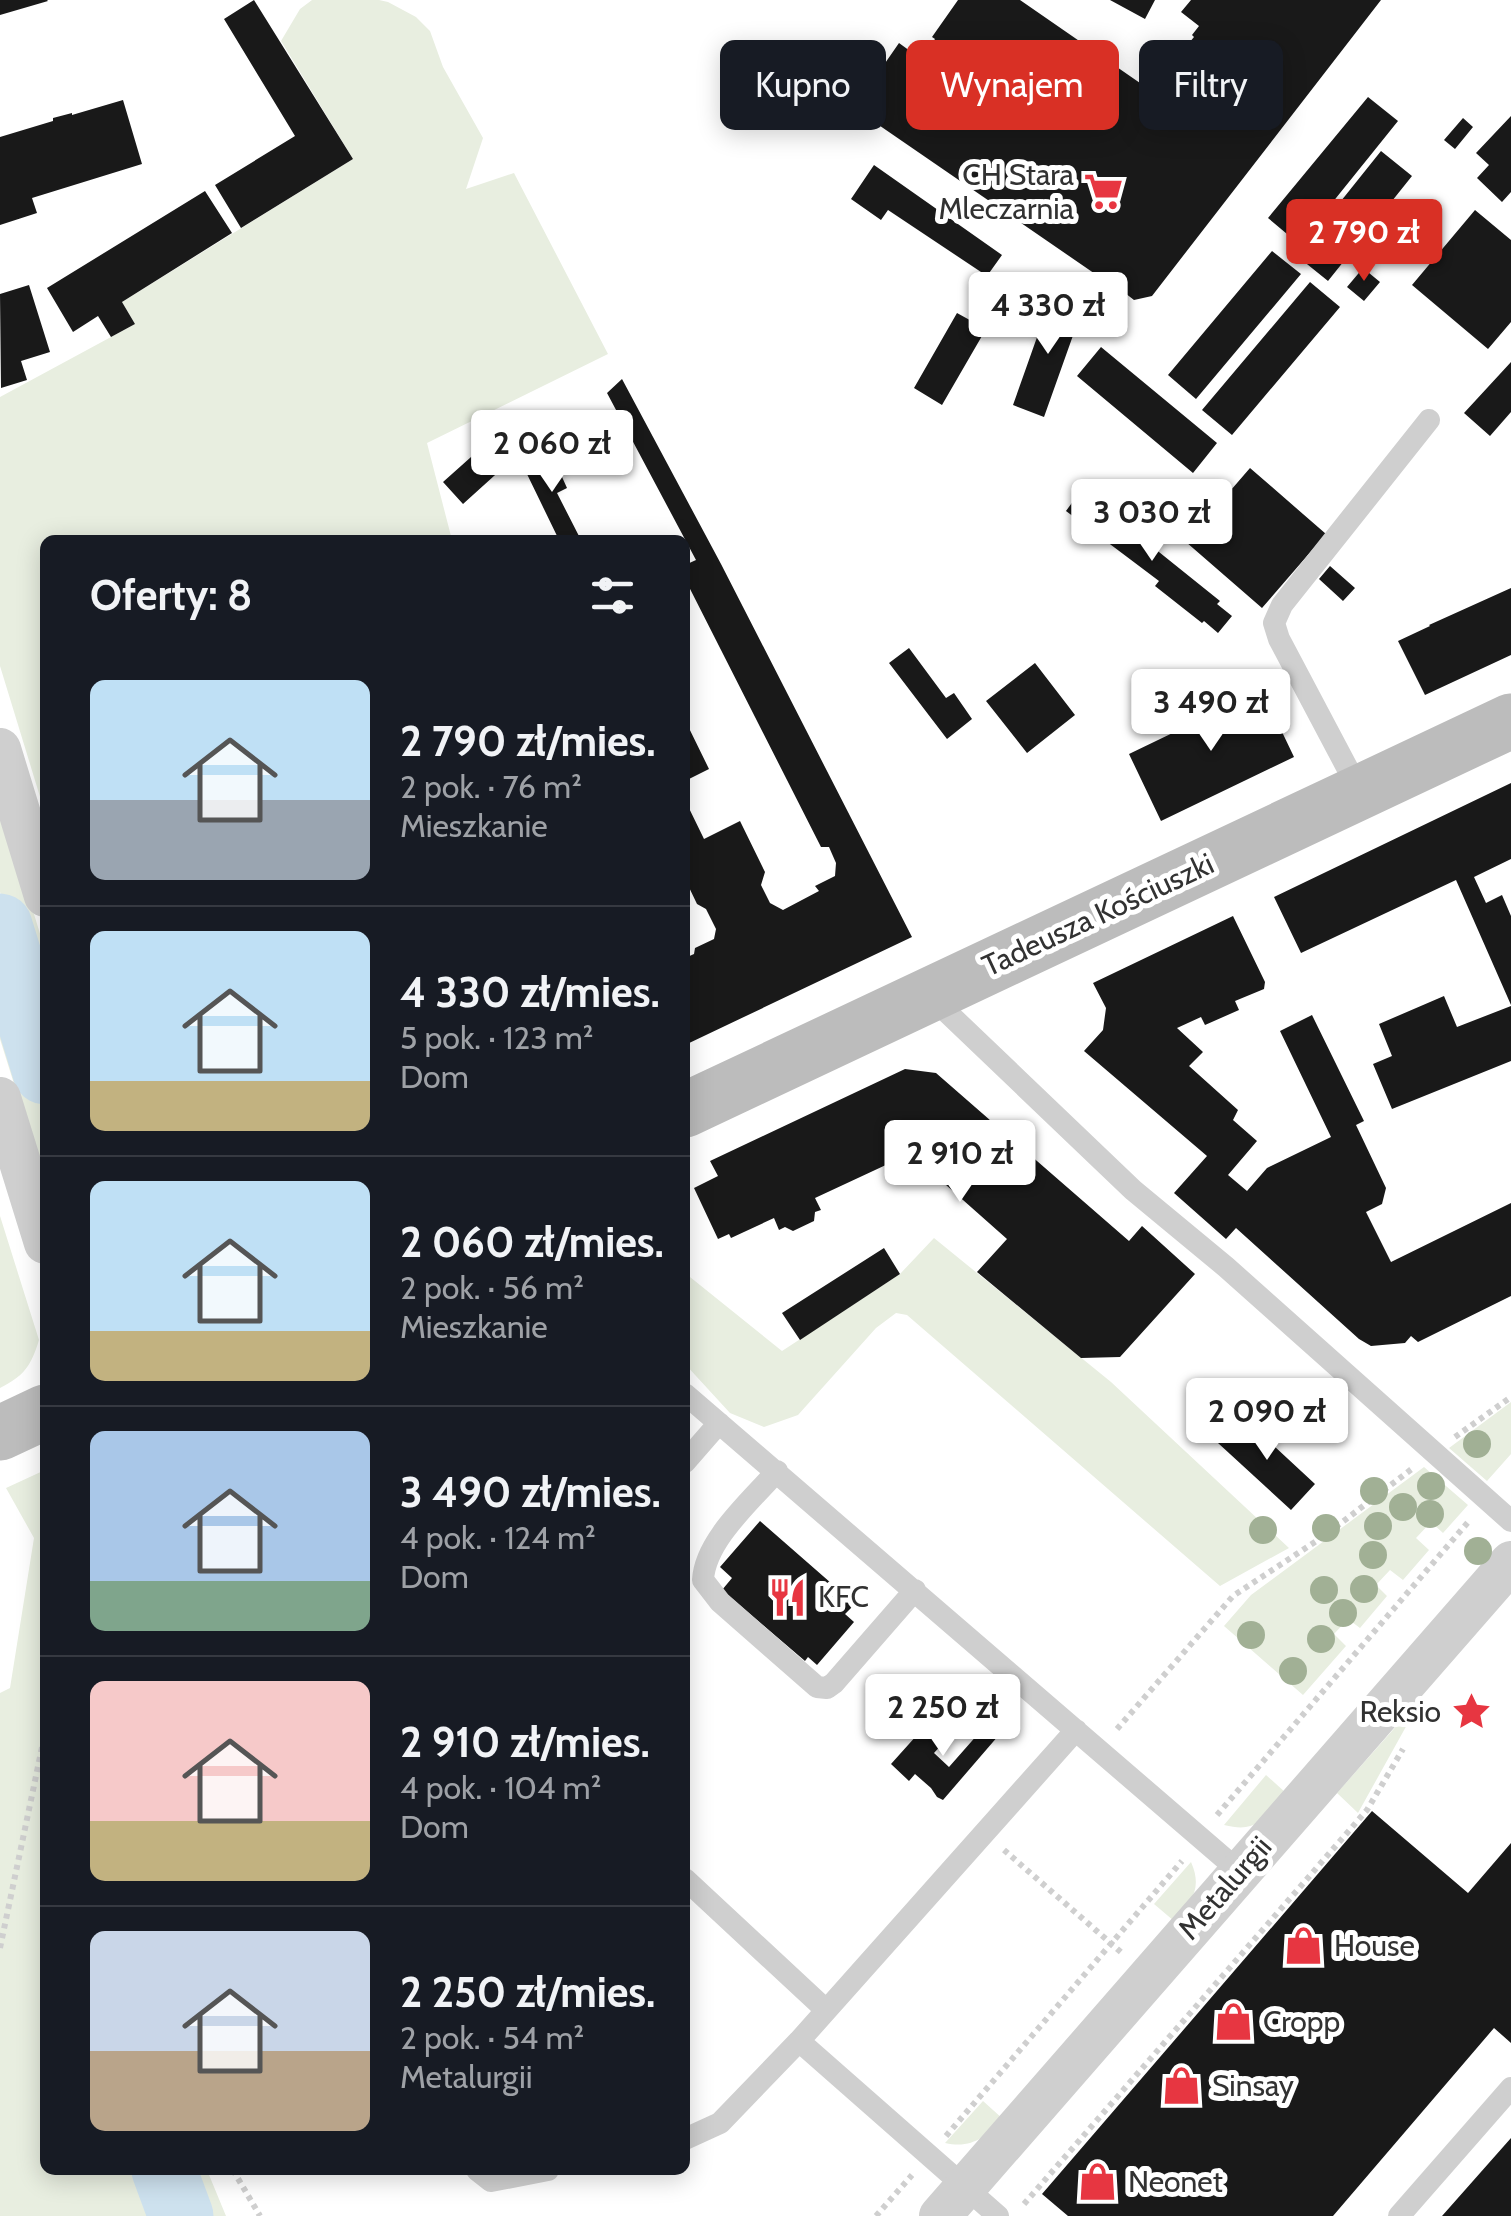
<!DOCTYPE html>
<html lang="pl">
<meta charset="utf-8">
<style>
body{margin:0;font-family:Cabin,sans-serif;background:#20242c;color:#f1f3f6;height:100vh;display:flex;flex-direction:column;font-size:38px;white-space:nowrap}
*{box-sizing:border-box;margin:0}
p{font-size:32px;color:#9ea1a6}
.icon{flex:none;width:55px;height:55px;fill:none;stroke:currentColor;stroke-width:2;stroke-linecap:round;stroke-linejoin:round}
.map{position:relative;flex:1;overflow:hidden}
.details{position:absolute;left:40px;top:535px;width:650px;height:1640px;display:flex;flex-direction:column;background:#171b24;border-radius:15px;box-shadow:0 5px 25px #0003}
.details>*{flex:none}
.guide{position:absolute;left:720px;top:40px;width:640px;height:90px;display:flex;gap:20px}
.price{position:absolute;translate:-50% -85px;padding:0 22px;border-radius:10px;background:#fff;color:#222;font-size:32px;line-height:65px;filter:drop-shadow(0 2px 5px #0008)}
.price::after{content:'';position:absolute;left:50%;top:60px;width:30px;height:22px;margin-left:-15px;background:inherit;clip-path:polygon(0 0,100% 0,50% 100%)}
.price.active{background:#d93025;color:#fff}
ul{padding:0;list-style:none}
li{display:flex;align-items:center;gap:30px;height:250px;padding:0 50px}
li+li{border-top:2px solid #363941}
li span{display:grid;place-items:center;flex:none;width:280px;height:200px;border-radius:15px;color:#555}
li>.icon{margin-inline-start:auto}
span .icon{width:120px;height:120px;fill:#fffc;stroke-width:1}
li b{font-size:42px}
h2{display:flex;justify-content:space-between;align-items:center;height:120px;padding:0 50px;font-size:42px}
.pill{padding:0 35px;border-radius:15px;background:#171b24;box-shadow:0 5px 25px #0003;font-size:35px;line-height:90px}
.pill.active{background:#d93025;color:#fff}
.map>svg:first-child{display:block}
</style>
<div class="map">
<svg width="1511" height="2216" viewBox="0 0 1511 2216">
<rect width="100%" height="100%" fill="#fff"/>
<path fill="#e8eee0" d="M 312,0 L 379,0 L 388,2 L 416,17 L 430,31 L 443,67 L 483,138 L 466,189 L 514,173 L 608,354 L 427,443 L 452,540 L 45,540 L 45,813 L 0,666 L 0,397 L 135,324 L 122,302 L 353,159 L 281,41 L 300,9 Z
M 0,803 L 45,950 L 45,1038 L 0,892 Z
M 0,946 L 45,1091 L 45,1183 L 0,1039 Z
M 0,1216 L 39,1340 C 31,1366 24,1376 0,1388 Z
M 934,1238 L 1111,1382 L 1289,1548 L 1220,1586 L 907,1315 L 896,1313 L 876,1328 L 798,1415 L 764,1427 L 730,1413 L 685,1364 L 685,1273 L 782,1351 L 900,1274 Z
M 1511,1402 L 1511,1454 L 1487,1481 L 1449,1448 Z
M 1424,1467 L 1468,1505 L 1443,1533 L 1431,1522 L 1416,1538 L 1429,1550 L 1403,1580 L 1390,1570 L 1376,1585 L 1387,1596 L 1360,1628 L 1348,1619 L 1334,1634 L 1346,1646 L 1303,1695 L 1224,1626 L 1251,1595 Z
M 45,1470 L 45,2170 L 207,2170 L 226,2216 L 0,2216 L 0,1693 L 10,1688 L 34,1538 L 6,1488 Z
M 1423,1696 L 1358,1813 L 1337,1793 Z
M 1266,1775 L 1286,1793 C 1264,1817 1259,1834 1224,1825 Z
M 1191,1862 C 1203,1889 1191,1902 1174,1921 L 1154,1904 Z
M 983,2101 L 1003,2119 C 985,2137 972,2149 945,2143 Z"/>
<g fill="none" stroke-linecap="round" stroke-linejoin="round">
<path stroke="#cde1ee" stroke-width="65" d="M 0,926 L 45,1072
M 164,2170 L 181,2216"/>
</g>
<path fill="#191919" d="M 0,0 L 47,0 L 48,1 L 0,15 Z
M 254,0 L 353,159 L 241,228 L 215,185 L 295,136 L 224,19 Z
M 958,0 L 1020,0 L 1140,83 L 1155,84 L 1194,37 L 1192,35 L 1199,26 L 1181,12 L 1191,0 L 1381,0 L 1152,296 L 1134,300 L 1103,276 L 1101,278 L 854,108 L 899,43 L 921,59 L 935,39 L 932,37 Z
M 1110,0 L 1155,0 L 1145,19 Z
M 1368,97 L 1398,121 L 1299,244 L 1268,218 Z
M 123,100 L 142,164 L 32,198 L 37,213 L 0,225 L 0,137 L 53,121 L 53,118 L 72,113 L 72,115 Z
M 1511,116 L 1511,192 L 1502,202 L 1477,178 L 1489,165 L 1476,153 Z
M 1463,118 L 1473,127 L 1455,149 L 1444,140 Z
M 1381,151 L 1412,176 L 1328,281 L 1297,256 Z
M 874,165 L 1002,255 L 987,276 L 888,210 L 881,220 L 851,199 Z
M 205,191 L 232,233 L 122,302 L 135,324 L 111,337 L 98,316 L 73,332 L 47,288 Z
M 1475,210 L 1511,240 L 1511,322 L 1488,349 L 1412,285 Z
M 1272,251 L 1301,274 L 1196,399 L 1168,375 Z
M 1363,268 L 1380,282 L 1364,301 L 1347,287 Z
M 1310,282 L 1340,307 L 1232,435 L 1202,410 Z
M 29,285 L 50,352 L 21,361 L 27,380 L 1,388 L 0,294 Z
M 1053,292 L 1081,313 L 1044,417 L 1013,405 Z
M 957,313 L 986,329 L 942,405 L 914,388 Z
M 1101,347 L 1217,443 L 1193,473 L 1077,376 Z
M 1511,362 L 1511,412 L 1490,436 L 1464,413 Z
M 622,379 L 721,564 L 912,937 L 685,1045 L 685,958 L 694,954 L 695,948 L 714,939 L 716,929 L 706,909 L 697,904 L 685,879 L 685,800 L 704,839 L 740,821 L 765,872 L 761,885 L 770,903 L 783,910 L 819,891 L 815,886 L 835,876 L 836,863 L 829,847 L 821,847 L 686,581 L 685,565 L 696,560 L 607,393 Z
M 516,417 L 535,439 L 463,504 L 443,482 Z
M 549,448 L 567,488 L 557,493 L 581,540 L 559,540 L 526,472 Z
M 1250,468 L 1326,534 L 1262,608 L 1186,542 Z
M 1079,493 L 1154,548 L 1220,601 L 1217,604 L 1232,616 L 1218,633 L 1204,621 L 1202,623 L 1155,586 L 1159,581 L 1066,511 Z
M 1330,566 L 1355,588 L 1343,601 L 1319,579 Z
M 1511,588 L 1511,655 L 1425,695 L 1398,641 L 1430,626 L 1429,625 Z
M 909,648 L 946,698 L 954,693 L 972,719 L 947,739 L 889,663 Z
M 1035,663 L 1075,715 L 1027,753 L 986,701 Z
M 1262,690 L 1294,757 L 1161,821 L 1129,754 L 1185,727 L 1178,711 L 1195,701 L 1198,701 L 1205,717 Z
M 685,720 L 709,769 L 689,779 L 685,771 Z
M 1511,783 L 1511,859 L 1474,877 L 1486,903 L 1502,895 L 1511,916 L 1511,1005 L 1456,880 L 1301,953 L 1274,897 Z
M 1233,916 L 1265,982 L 1264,989 L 1235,1001 L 1239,1010 L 1205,1025 L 1201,1017 L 1177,1028 L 1203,1052 L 1189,1066 L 1238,1110 L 1233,1120 L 1257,1141 L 1228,1175 L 1247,1191 L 1267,1168 L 1331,1137 L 1280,1031 L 1312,1015 L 1364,1121 L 1356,1125 L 1386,1188 L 1382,1204 L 1366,1212 L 1391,1262 L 1511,1203 L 1511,1296 L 1418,1342 L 1411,1336 L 1405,1343 L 1371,1346 L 1359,1339 L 1236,1228 L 1226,1239 L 1174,1193 L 1207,1156 L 1084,1051 L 1103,1030 L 1106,1008 L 1093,983 Z
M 1444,996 L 1457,1027 L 1511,1006 L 1511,1061 L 1392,1109 L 1373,1064 L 1392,1056 L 1379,1024 Z
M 905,1069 L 936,1073 L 1129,1241 L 1142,1226 L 1195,1274 L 1120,1357 L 1081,1358 L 977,1272 L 1007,1239 L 928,1169 L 917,1181 L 895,1178 L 888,1164 L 815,1198 L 821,1210 L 815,1212 L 814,1221 L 793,1231 L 785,1227 L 779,1230 L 774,1218 L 731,1238 L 729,1234 L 718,1239 L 694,1188 L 718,1176 L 710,1161 Z
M 884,1248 L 900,1274 L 800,1340 L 782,1313 Z
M 1243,1417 L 1315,1484 L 1291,1510 L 1218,1443 Z
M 760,1521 L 855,1604 L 845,1614 L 854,1622 L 817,1665 L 808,1657 L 805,1661 L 722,1590 L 732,1578 L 720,1567 Z
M 993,1717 L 1005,1728 L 943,1800 L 937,1797 L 931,1788 L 915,1774 L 909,1781 L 891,1764 L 926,1725 L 945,1741 L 934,1753 L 949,1767 Z
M 1372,1811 L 1468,1893 L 1511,1843 L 1511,2043 L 1494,2028 L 1333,2216 L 1068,2216 L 1042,2194 Z
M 1511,2138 L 1511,2216 L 1442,2216 Z"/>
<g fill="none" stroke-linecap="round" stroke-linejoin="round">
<path stroke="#cfcfcf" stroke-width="6" stroke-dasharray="5 5" stroke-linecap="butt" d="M 1455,1437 L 1511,1397
M 1117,1729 L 1233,1596 L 1324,1536 L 1413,1468
M 1217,1815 L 1469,1521
M 1004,1850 L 1122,1953
M 0,1948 L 45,1733
M 946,2136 L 1182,1861
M 233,2170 L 260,2216
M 1024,2204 L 1367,1810 L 1403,1749
M 876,2216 L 912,2175"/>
<path stroke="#cfcfcf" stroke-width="22" d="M 1360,792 L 1279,639 L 1274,623 L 1282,605 L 1429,420
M 929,995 L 1133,1190 L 1226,1267 L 1511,1521
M 685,1394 L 1239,1871
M 685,1462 L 719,1423
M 777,1471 C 752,1500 705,1540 703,1580 L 720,1602 L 817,1687 L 827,1688 L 834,1683 L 915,1590
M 685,1879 L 826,2010
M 799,2041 L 998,2216
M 685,2139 L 720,2123 L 799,2041 L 1076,1730
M 477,2170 L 491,2181 L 548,2170
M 1399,2216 L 1511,2088"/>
<path stroke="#cfcfcf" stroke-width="42" d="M 0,749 L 45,896
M 0,1098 L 45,1243
M 940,2216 L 1511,1562"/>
<path stroke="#bcbcbc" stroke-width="55" d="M 685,1110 L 1511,721
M 0,1433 L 45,1412"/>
</g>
<g fill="#a1b095">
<circle cx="1477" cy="1444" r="14"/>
<circle cx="1431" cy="1486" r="14"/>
<circle cx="1374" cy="1491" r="14"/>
<circle cx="1403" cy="1507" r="14"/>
<circle cx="1430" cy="1514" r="14"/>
<circle cx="1378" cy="1526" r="14"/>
<circle cx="1326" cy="1528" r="14"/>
<circle cx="1263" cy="1530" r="14"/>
<circle cx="1478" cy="1551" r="14"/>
<circle cx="1373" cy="1555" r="14"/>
<circle cx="1364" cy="1589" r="14"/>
<circle cx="1324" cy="1590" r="14"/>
<circle cx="1343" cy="1613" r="14"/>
<circle cx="1251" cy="1635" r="14"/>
<circle cx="1321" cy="1639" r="14"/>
<circle cx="1293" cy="1671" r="14"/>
</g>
<defs>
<symbol id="supermarket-bare" viewBox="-9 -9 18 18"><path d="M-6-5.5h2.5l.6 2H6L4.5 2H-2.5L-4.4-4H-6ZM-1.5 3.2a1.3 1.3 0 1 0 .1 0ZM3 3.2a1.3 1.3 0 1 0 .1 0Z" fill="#e73641" stroke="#fff" stroke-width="2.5" paint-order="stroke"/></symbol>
<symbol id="restaurant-bare" viewBox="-9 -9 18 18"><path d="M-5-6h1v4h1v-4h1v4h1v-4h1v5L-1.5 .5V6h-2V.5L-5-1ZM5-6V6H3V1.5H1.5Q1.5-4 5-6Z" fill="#e73641" stroke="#fff" stroke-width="2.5" paint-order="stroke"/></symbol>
<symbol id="sight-bare" viewBox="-9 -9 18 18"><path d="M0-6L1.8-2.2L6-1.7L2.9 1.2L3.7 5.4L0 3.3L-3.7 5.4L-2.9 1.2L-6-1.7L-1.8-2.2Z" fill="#e73641" stroke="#fff" stroke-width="2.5" paint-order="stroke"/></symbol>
<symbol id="shop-bare" viewBox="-9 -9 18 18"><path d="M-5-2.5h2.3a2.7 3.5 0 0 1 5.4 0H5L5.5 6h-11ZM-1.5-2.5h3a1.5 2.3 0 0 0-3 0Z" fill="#e73641" stroke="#fff" stroke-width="2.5" paint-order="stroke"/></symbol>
</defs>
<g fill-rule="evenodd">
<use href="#supermarket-bare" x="1076" y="164" width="55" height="55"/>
<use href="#restaurant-bare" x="760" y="1570" width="55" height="55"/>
<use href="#sight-bare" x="1444" y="1684" width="55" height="55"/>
<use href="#shop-bare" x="1276" y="1918" width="55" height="55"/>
<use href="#shop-bare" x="1206" y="1994" width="55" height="55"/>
<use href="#shop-bare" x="1154" y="2058" width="55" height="55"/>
<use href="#shop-bare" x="1070" y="2154" width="55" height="55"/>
</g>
<g text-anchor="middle" stroke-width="10" stroke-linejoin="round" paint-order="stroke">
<g font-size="30" fill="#323232" stroke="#fff" text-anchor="start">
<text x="1074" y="185" text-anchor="end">CH Stara<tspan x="1074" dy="34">Mleczarnia</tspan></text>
<text x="818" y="1607">KFC</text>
<text x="1441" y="1722" text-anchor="end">Reksio</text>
<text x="1334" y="1956">House</text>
<text x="1263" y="2032">Cropp</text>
<text x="1212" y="2096">Sinsay</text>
<text x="1128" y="2192">Neonet</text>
</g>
<g font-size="30" fill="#323232" stroke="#fff">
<text transform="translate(1098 915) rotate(-25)" y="10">Tadeusza Kościuszki</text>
<text transform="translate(1225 1888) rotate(-49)" y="10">Metalurgii</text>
</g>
</g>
</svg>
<b class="price active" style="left:1364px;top:284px">2 790 zł</b>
<b class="price" style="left:1048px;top:357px">4 330 zł</b>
<b class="price" style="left:552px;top:495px">2 060 zł</b>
<b class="price" style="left:1152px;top:564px">3 030 zł</b>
<b class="price" style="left:1211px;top:754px">3 490 zł</b>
<b class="price" style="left:960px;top:1205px">2 910 zł</b>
<b class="price" style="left:1267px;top:1463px">2 090 zł</b>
<b class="price" style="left:943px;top:1759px">2 250 zł</b>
<div class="guide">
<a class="pill">Kupno</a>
<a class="pill active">Wynajem</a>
<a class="pill">Filtry</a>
</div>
<section class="details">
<h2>Oferty: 8<svg class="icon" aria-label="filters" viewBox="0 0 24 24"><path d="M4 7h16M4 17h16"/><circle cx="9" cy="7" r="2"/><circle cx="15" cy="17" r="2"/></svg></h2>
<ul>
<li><span style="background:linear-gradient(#bfe0f5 60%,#9aa5b1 0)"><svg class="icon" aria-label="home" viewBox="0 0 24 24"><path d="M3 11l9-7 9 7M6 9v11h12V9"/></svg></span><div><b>2 790 zł/mies.</b><p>2 pok. · 76 m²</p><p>Mieszkanie</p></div></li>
<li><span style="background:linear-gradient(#bfe0f5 75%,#c2b280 0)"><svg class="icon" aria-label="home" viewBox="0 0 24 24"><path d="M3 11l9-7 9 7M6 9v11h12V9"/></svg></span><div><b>4 330 zł/mies.</b><p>5 pok. · 123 m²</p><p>Dom</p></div></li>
<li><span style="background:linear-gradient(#bfe0f5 75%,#c2b280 0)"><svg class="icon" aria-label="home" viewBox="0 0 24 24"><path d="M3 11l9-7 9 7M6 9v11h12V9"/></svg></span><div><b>2 060 zł/mies.</b><p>2 pok. · 56 m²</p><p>Mieszkanie</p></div></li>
<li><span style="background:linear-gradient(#a9c7e8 75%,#7fa58c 0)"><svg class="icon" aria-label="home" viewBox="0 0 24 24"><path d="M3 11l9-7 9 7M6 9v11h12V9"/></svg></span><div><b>3 490 zł/mies.</b><p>4 pok. · 124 m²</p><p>Dom</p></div></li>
<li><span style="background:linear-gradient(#f6c9c9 70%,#c2b280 0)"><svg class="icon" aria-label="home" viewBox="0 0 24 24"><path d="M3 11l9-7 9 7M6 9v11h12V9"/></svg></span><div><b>2 910 zł/mies.</b><p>4 pok. · 104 m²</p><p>Dom</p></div></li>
<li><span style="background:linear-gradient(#c9d6e8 60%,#b9a48a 0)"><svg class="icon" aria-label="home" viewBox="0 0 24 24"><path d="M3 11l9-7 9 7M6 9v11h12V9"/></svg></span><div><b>2 250 zł/mies.</b><p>2 pok. · 54 m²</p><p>Metalurgii</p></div></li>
</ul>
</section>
</div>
